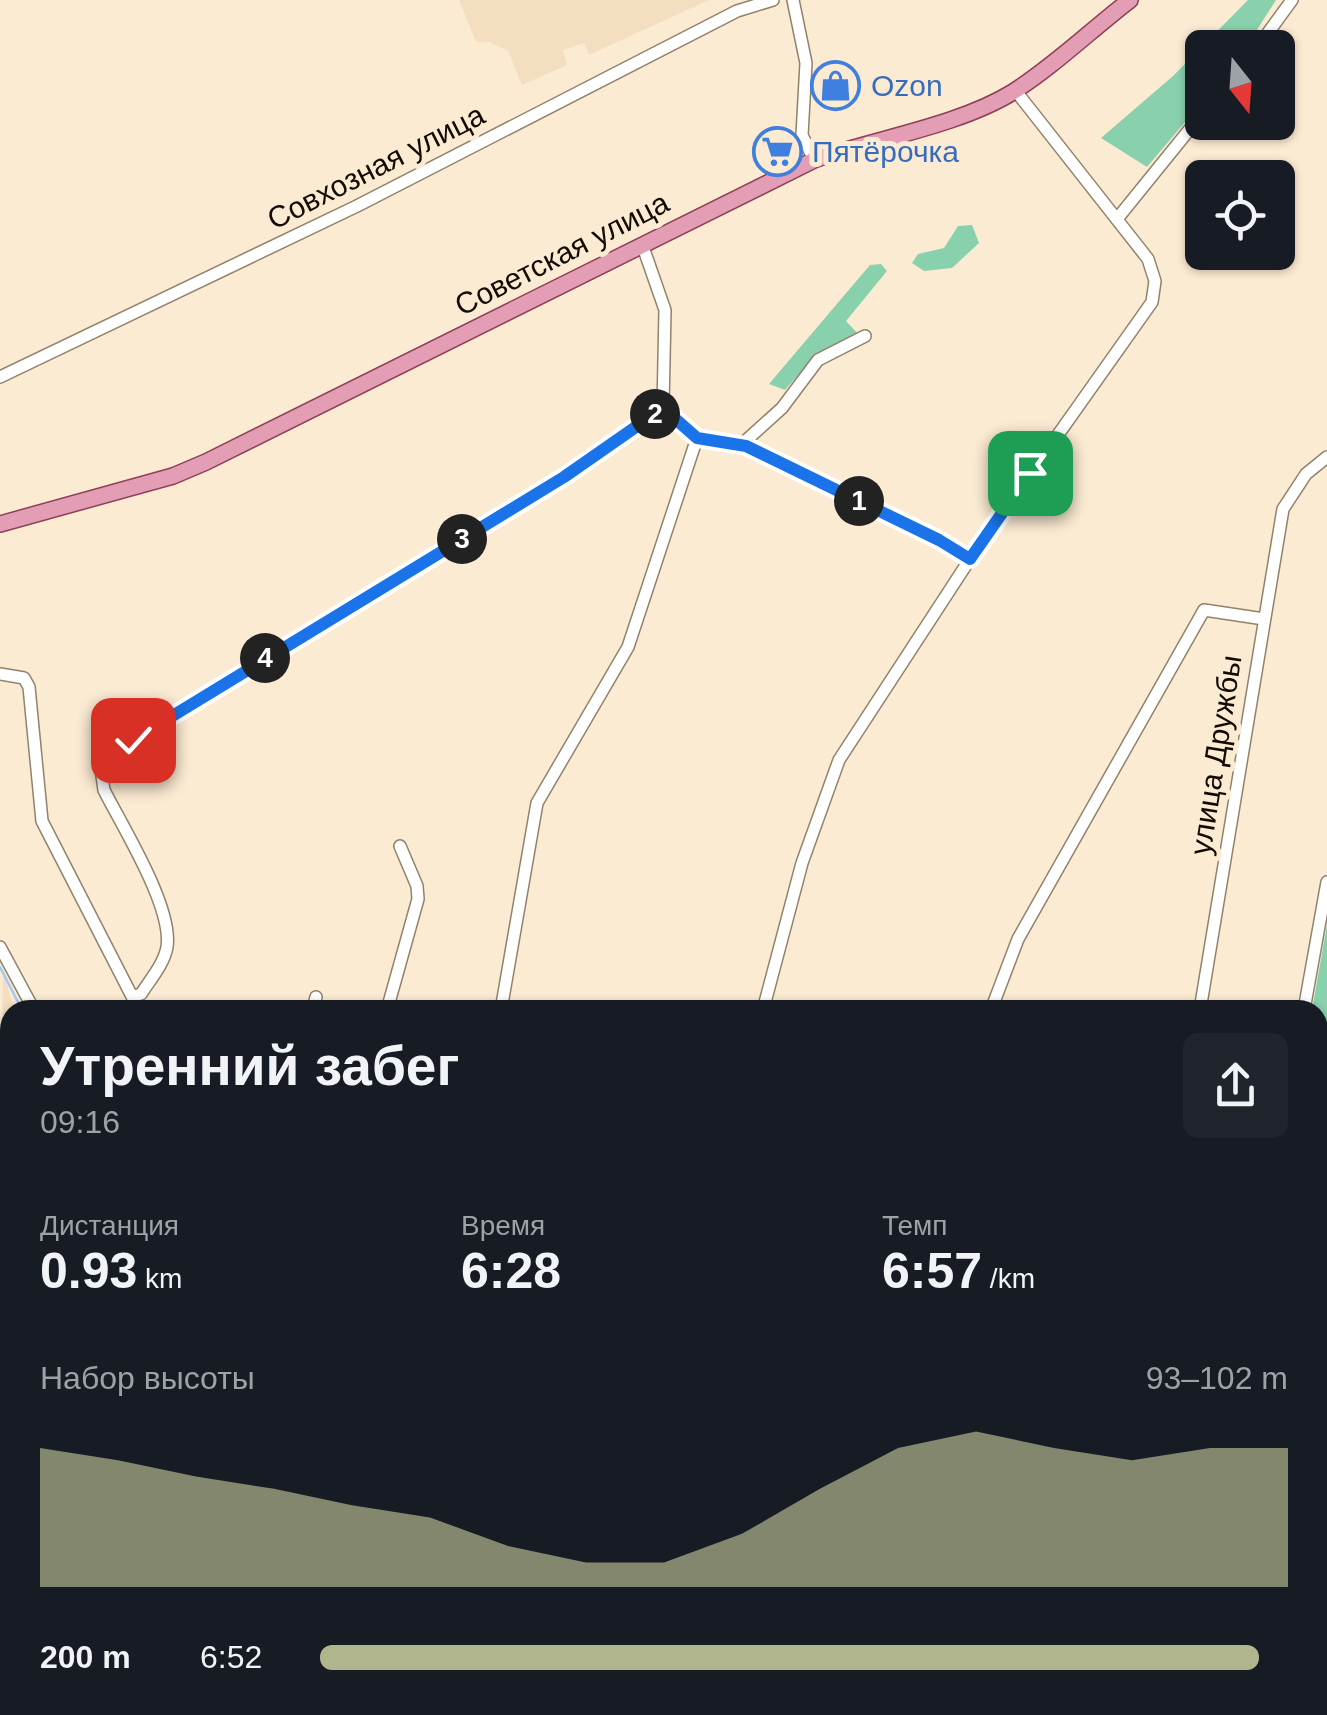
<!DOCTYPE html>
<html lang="ru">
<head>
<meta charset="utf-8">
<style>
  body { margin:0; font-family:Helvetica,sans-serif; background:#20242c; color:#f1f3f6; height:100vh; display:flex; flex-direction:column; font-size:38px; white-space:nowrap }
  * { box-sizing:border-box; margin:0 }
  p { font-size:32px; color:#9ea1a6 }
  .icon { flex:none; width:55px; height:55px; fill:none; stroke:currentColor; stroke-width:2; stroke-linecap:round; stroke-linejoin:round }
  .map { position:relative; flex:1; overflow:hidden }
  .panel { position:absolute; left:0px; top:1000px; width:1328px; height:715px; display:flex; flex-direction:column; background:#171b24; border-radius:30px 30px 0 0; box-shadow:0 2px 8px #0004 }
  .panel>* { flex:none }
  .needle { width:65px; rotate:163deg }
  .controls { position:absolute; left:1185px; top:30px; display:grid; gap:20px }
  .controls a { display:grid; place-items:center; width:110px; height:110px; border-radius:15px; background:#171b24; box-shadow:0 2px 8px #0004; font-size:50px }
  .pin { position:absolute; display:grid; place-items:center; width:85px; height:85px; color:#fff; margin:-42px; border-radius:20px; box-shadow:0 5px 15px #0006 }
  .km { position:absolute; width:50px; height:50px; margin:-25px; border-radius:50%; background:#222; color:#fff; font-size:28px; line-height:50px; text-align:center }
  .round { display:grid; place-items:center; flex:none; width:105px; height:105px; border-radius:15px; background:#20242c }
  .overview { display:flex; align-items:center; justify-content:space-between; height:170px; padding:0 40px }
  h1 { font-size:55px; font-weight:700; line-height:75px }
  .stats { display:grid; grid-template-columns:repeat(3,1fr); gap:15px; height:170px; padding:10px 40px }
  .stats div { display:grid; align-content:center }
  .stats b { font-size:50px; font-weight:700 }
  .stats small { font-size:28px; font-weight:400 }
  .stats p { font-size:28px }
  .chart { height:280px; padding:20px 40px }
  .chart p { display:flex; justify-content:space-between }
  .chart svg { width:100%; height:180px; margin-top:10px; fill:#b0b58e; opacity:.7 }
  ul { padding:0 40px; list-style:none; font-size:32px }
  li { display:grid; grid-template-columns:160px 120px 1fr; align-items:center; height:75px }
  li i { height:25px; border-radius:12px; background:#b0b58e }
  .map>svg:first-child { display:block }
  .built { fill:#f4dec0 }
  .green { fill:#89d1ac }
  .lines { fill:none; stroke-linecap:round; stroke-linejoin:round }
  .stream { stroke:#a3c9f7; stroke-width:2.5 }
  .minor-casing { stroke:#91826c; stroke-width:14 }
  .major-casing { stroke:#8e4056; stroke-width:18 }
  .minor { stroke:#fff; stroke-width:11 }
  .major { stroke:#e39db4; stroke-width:15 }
  .route-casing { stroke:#fff; stroke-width:20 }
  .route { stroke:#1a73e8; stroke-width:12 }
  .labels { text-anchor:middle; stroke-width:10; stroke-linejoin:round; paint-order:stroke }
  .shop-label { font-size:30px; fill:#366cbe; stroke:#fcebd3; text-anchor:start }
  .street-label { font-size:30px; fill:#120c05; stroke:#fcebd3 }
</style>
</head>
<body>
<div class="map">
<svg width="1327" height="1715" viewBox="0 0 1327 1715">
  <rect width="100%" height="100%" fill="#fcebd3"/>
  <g class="built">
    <path d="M459 0H709L589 55 584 43 563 50 567 65 522 85 508 51 490 42H476Z"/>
    <path d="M3 970 14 1010H10V1127L0 1129Z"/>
    <path d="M10 1156V1459L0 1428V1157Z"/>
    <path d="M10 1674V1705H149L148 1715H2Z"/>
  </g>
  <g class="green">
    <path d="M1248 0H1276L1246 47 1202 48V102L1147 167 1101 138 1173 76Z"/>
    <path d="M972 225 979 243 952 268 924 271 912 263 918 254 944 248 958 226Z"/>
    <path d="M881 264 887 271 846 321 858 334 813 358 785 390 769 384 870 265Z"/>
    <path d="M1327 925V1077L1318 1072V1010H1312Z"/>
  </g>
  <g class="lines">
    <g class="stream">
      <path d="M0 967 22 1010"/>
      <path d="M151 1715 153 1705"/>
    </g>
    <defs>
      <g id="minor">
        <path d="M793 0 806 63 802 135 814 160"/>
        <path d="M1257 48 1292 0"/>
        <path d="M1117 219 1202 114"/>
        <path d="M0 377 357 206 737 11 773 0"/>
        <path d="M697 438 746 446 939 539 970 559"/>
        <path d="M741 445 782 408 818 360 865 336"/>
        <path d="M0 674 24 678 29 687 42 821 139 1010"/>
        <path d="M0 947 34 1010"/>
        <path d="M134 996 141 994C150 980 164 964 167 947 173 907 123 828 104 790L101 769 112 756 564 477 663 408"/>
        <path d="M313 1010 316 997"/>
        <path d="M387 1010 418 899 417 886 400 846"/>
        <path d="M501 1010 537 803 628 647 697 438 663 408 665 310 642 244"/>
        <path d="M763 1010 802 863 839 760 970 559 1152 302 1155 281 1148 259 1015 90"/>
        <path d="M991 1010 1018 939 1204 610 1264 619"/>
        <path d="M1200 1010 1283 509 1306 474 1327 457"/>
        <path d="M1304 1010 1327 882"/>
        <path d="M0 1152 10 1151"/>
        <path d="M0 1442 10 1497"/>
        <path d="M0 1694 10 1644"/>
        <path d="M370 1705 407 1715"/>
        <path d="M634 1715 636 1705"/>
        <path d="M769 1715 772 1705"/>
      </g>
      <path id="major" d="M0 524 173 476 206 462 814 160C875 139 960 125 1013 92 1054 66 1091 30 1130 0"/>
    </defs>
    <use href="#minor" class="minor-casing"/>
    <use href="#major" class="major-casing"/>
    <use href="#minor" class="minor"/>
    <use href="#major" class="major"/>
  </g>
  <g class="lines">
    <defs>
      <path id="route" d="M133 740 564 477 663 408 697 438 746 446 939 540 970 559 1030 473"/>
    </defs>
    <use href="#route" class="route-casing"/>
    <use href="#route" class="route"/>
  </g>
  <defs>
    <symbol id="shop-ring" viewBox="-11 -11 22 22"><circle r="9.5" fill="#fcebd3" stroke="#3f7fe0" stroke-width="1.5"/><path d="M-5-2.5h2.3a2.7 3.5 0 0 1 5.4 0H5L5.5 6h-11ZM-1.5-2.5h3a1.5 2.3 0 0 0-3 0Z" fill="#3f7fe0"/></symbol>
    <symbol id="supermarket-ring" viewBox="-11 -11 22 22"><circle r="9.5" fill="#fcebd3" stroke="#3f7fe0" stroke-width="1.5"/><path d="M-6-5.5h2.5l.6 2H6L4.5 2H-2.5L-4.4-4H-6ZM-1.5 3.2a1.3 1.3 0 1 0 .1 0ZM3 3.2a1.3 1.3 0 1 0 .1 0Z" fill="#3f7fe0"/></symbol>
  </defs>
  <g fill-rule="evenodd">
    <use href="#shop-ring" x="808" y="58" width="55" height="55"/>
    <use href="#supermarket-ring" x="750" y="124" width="55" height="55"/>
  </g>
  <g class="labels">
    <g class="shop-label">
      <text x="871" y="96">Ozon</text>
      <text x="812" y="162">Пятёрочка</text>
    </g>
    <g class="street-label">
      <text transform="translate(376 167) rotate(-27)" y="10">Совхозная улица</text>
      <text transform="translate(562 254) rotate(-27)" y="10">Советская улица</text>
      <text transform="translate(1216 755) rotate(-81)" y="10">улица Дружбы</text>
    </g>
  </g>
</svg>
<div class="controls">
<a><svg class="needle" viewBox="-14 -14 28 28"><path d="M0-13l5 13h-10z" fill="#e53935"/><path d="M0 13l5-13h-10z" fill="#9ea1a6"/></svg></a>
<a><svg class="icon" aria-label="locate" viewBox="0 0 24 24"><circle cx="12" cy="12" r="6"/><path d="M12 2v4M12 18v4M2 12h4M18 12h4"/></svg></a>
</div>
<div class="pin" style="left:1030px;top:473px;background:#1e9e55"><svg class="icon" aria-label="arrive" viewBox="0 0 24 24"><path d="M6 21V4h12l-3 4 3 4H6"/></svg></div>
<div class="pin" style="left:133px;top:740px;background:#d93025"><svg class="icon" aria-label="check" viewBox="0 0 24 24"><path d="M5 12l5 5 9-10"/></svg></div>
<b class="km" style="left:859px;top:501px">1</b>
<b class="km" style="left:655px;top:414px">2</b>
<b class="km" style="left:462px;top:539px">3</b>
<b class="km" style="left:265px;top:658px">4</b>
<section class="panel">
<div class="overview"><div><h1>Утренний забег</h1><p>09:16</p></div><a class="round"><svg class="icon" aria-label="share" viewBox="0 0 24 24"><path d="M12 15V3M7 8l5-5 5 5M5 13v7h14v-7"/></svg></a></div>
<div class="stats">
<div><p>Дистанция</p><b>0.93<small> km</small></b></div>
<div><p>Время</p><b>6:28</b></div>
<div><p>Темп</p><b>6:57<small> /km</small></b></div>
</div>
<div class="chart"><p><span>Набор высоты</span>93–102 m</p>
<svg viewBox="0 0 160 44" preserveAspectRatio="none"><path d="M0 44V10L10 13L20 17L30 20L40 24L50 27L60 34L70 38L80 38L90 31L100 20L110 10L120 6L130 10L140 13L150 10L160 10V44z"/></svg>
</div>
<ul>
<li><b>200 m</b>6:52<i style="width:97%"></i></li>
</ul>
</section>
</div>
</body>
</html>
